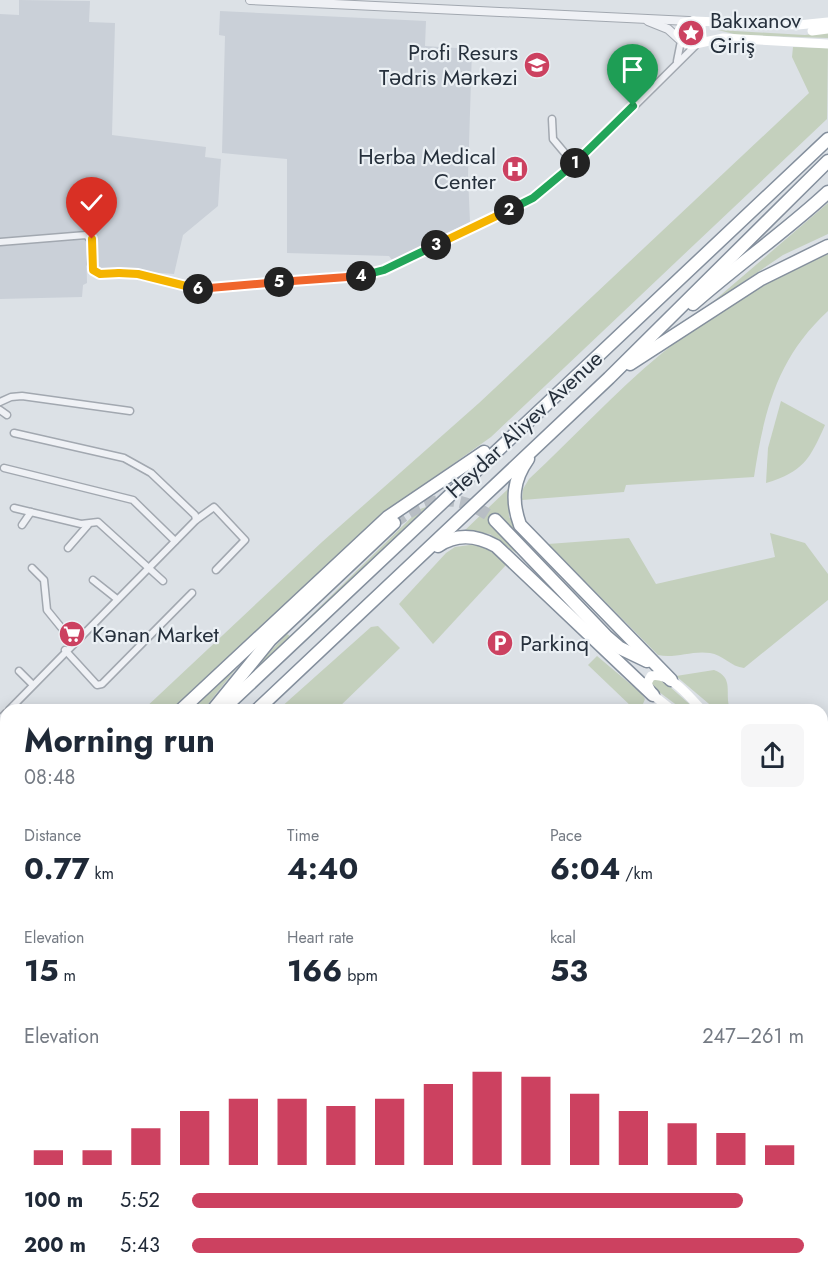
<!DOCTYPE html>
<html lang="en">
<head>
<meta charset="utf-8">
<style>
  body { margin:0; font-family:Jost,sans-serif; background:#f6f6f7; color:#1f2937; height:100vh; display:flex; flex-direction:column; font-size:22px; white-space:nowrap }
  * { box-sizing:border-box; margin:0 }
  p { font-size:20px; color:#747a83 }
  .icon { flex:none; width:33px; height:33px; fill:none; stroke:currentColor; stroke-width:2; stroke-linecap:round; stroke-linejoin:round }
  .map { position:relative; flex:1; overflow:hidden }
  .panel { position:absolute; left:0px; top:704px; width:828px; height:578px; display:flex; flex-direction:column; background:#fff; border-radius:18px 18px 0 0; box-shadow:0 3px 15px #0003 }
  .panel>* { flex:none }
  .pin { position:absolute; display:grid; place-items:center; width:51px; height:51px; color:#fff; margin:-62px -26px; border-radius:50% 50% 50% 0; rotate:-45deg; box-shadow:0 0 6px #0007 }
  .pin .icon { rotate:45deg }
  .km { position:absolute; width:30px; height:30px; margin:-15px; border-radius:50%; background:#222; color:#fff; font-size:16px; line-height:30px; text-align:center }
  .round { display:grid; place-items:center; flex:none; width:63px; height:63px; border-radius:9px; background:#f6f6f7 }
  .head { display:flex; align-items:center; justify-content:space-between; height:102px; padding:0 24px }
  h1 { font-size:33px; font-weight:700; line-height:45px }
  .stats { display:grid; grid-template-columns:repeat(3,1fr); gap:9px; height:102px; padding:6px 24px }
  .stats div { display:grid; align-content:center }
  .stats b { font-size:30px; font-weight:700 }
  .stats small { font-size:16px; font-weight:400 }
  .stats p { font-size:16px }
  .chart { height:168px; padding:12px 24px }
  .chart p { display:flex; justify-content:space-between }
  .chart svg { width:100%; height:108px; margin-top:6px; stroke:#cc4160; stroke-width:6 }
  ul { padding:0 24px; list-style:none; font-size:20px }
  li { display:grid; grid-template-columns:96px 72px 1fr; align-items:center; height:45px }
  li i { height:15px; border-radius:8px; background:#cc4160 }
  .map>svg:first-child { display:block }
  .built { fill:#cad0d8 }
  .green { fill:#c4d0bd }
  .water { fill:#97b2c7 }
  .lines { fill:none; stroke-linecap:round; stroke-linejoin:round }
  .motorway-tunnel { stroke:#b8bec4; stroke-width:12; stroke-dasharray:12 6; stroke-linecap:butt }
  .minor-casing { stroke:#a2a8b0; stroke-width:9 }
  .tertiary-casing { stroke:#a2a8b0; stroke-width:10 }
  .motorway-casing { stroke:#848f9d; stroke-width:15 }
  .minor { stroke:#eff1f5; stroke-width:6 }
  .tertiary { stroke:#eff1f5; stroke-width:8 }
  .secondary { stroke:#fff; stroke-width:9 }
  .motorway { stroke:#fff; stroke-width:12 }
  .split-1-casing { stroke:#fff; stroke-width:12 }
  .split-2-casing { stroke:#fff; stroke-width:12 }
  .split-3-casing { stroke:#fff; stroke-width:12 }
  .split-4-casing { stroke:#fff; stroke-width:12 }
  .split-5-casing { stroke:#fff; stroke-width:12 }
  .split-6-casing { stroke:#fff; stroke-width:12 }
  .split-7-casing { stroke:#fff; stroke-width:12 }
  .split-8-casing { stroke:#fff; stroke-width:12 }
  .split-1 { stroke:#22a559; stroke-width:8 }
  .split-2 { stroke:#22a559; stroke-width:8 }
  .split-3 { stroke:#f5b400; stroke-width:8 }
  .split-4 { stroke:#22a559; stroke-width:8 }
  .split-5 { stroke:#f0652b; stroke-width:8 }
  .split-6 { stroke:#f0652b; stroke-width:8 }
  .split-7 { stroke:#f5b400; stroke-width:8 }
  .split-8 { stroke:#f5b400; stroke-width:8 }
  .labels { text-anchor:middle; stroke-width:4.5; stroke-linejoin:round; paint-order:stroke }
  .poi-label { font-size:22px; fill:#26303c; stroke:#ebf0f4; text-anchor:start }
  .street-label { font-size:22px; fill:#26303c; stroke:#ebf0f4 }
</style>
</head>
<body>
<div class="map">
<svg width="828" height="1280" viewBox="0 0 828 1280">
  <rect width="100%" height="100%" fill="#dce1e6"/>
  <g class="built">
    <path d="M19 0 90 1 89 22 115 23 112 135 206 147 205 157 221 159 218 206 183 235 174 274 94 268 96 230 0 239V14L19 15Z"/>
    <path d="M220 11 426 21 425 46 472 49 468 176 470 222 392 260 389 256 287 253V159L222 153 225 36 219 35Z"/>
    <path d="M86 238 87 283 83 285 82 297 0 299V246Z"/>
    <path d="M822 834 828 839V1273L822 1270Z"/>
  </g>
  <g class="green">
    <path d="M718 30 805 35 828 32V38L738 35Z"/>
    <path d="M793 47 828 48 827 119 491 437 384 513 172 709 143 710 322 542 479 403 809 93 792 57Z"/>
    <path d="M828 203V234L783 255 708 306Z"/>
    <path d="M828 252V311C777 358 764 411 754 477L626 485 624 492 522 500 523 489 529 479C573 438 615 392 661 354 712 312 770 281 828 252Z"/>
    <path d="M781 401 825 425C810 459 803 472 766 483L768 448Z"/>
    <path d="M508 489 509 517 528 542 525 544 494 514 520 550 516 553 490 534 463 532Z"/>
    <path d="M432 505 238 692 258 664 287 634 290 636 420 509Z"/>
    <path d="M770 533 805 543 828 574V600L744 668C731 667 722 654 710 653 692 650 675 659 658 655L548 544 629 538 656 584 775 557Z"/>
    <path d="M477 544 490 550 506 565 433 644 399 604 446 553 455 547Z"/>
    <path d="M378 626 400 648 337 709H279L371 627Z"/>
    <path d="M597 656 641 693 645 699 641 709H634L588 665Z"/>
    <path d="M243 660 204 709 189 710Z"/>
    <path d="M714 670C735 678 724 693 730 709H715L676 676Z"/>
    <path d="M660 678 695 709H682L651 686V680Z"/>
    <path d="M0 838 6 839V899L0 904Z"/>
    <path d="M367 1275H767L775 1280H373Z"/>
  </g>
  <path class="water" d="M824 870 828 873V909L822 917Z"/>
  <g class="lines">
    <path class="motorway-tunnel" d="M394 523C428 496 459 491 495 520"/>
    <defs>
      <g id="minor">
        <path d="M677 61 681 41"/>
        <path d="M552 119 553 139 574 164"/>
        <path d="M0 242 86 235 92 241 91 264 95 272 138 275 198 289 377 273 533 198 589 151 695 46"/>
        <path d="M0 402 11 397 22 396 130 411"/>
        <path d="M0 410 7 415"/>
        <path d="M14 433 124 458 151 473 195 515 196 520"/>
        <path d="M4 468 133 500 175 541"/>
        <path d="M14 508 81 524 98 522 163 581"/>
        <path d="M22 525 31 512"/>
        <path d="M68 548 88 525"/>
        <path d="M32 568 44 580 47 610 73 642"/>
        <path d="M93 580 117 599"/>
        <path d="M65 650 97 685 102 684 192 593"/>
        <path d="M19 671 32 684"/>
        <path d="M9 710 196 520 214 507 245 540 216 570"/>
        <path d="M0 719 6 713"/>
        <path d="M0 780 6 775"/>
        <path d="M0 1041H6"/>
        <path d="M4 1073 6 1069"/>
        <path d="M0 1267 6 1270"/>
        <path d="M13 1275 21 1280"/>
        <path d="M86 1275V1280"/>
        <path d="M358 1275 359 1280"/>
        <path d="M222 1280 224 1275"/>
        <path d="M243 1280V1275"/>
        <path d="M252 1280 253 1275"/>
        <path d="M322 1280 324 1275"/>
      </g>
      <g id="tertiary">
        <path d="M250 0 689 21"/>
        <path d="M648 21 668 29 679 39"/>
        <path d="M0 1151 6 1154"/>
        <path d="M167 1280 170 1275"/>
      </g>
      <g id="motorway">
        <path d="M693 304C737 265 785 232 828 192"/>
        <path d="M630 364 761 279 828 246"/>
        <path d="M528 459C513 480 511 500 520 525L671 680"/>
        <path d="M495 520 606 636 620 648 647 661"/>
        <path d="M438 546C457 533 476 535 496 546L653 695"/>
        <path d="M181 710 388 517 484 452"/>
        <path d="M213 710 270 640 394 523"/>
        <path d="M222 710 828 139"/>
        <path d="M257 710 609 378 828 161"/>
        <path d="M0 813 6 817"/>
        <path d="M0 831 6 832"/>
        <path d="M0 916 6 911"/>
        <path d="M0 938 6 934"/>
      </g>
    </defs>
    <use href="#minor" class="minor-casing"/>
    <use href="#tertiary" class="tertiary-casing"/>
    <use href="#motorway" class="motorway-casing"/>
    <use href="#minor" class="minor"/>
    <use href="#tertiary" class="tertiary"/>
    <g class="secondary">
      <path d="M693 21 798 25 828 22"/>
      <path d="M812 31 828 29"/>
      <path d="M698 43 702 37 701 26 694 21 683 23 678 33 684 43 691 45 723 38 828 44"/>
      <path d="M672 710 653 695 647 683 651 676C671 672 689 697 702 710"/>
      <path d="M822 806 828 811"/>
      <path d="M822 823 828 827"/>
    </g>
    <use href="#motorway" class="motorway"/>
  </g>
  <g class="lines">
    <defs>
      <path id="split-1" d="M575 163 633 106"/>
      <path id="split-2" d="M509 210 533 198 575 163"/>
      <path id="split-3" d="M436 245 509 210"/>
      <path id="split-4" d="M361 276 384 270 436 245"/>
      <path id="split-5" d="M279 282 361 276"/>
      <path id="split-6" d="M198 289 279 282"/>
      <path id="split-7" d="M119 273 138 274 198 289"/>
      <path id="split-8" d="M92 239 93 270 100 274 119 273"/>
    </defs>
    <use href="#split-1" class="split-1-casing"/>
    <use href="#split-2" class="split-2-casing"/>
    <use href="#split-3" class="split-3-casing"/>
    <use href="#split-4" class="split-4-casing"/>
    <use href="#split-5" class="split-5-casing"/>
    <use href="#split-6" class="split-6-casing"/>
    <use href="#split-7" class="split-7-casing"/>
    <use href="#split-8" class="split-8-casing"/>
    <use href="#split-1" class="split-1"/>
    <use href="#split-2" class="split-2"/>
    <use href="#split-3" class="split-3"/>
    <use href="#split-4" class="split-4"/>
    <use href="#split-5" class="split-5"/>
    <use href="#split-6" class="split-6"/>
    <use href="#split-7" class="split-7"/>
    <use href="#split-8" class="split-8"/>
  </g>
  <defs>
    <symbol id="sight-disc" viewBox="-11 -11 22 22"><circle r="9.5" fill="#cc4160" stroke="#ebf0f4"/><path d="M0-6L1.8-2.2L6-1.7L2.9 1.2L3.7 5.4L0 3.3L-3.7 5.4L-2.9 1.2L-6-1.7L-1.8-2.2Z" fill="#fff"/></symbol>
    <symbol id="university-disc" viewBox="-11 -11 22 22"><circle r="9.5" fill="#cc4160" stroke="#ebf0f4"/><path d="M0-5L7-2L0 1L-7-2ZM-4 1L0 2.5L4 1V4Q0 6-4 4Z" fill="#fff"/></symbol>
    <symbol id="hospital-disc" viewBox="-11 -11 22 22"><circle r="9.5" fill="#cc4160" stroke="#ebf0f4"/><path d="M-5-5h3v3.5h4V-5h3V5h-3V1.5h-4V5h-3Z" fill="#fff"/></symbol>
    <symbol id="supermarket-disc" viewBox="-11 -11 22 22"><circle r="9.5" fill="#cc4160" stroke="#ebf0f4"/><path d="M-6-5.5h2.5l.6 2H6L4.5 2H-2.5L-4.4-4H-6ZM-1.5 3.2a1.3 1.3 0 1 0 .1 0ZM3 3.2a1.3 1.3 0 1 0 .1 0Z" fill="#fff"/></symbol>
    <symbol id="parking-disc" viewBox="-11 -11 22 22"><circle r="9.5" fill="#cc4160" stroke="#ebf0f4"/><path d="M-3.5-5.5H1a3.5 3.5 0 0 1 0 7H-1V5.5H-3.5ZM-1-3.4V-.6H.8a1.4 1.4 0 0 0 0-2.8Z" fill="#fff"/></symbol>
  </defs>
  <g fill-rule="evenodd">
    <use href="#sight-disc" x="676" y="18" width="30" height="30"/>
    <use href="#university-disc" x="522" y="50" width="30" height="30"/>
    <use href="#hospital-disc" x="500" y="154" width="30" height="30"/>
    <use href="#supermarket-disc" x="57" y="619" width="30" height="30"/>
    <use href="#parking-disc" x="485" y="628" width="30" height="30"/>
  </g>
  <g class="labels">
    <g class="poi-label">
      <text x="710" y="28">Bakıxanov<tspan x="710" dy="25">Giriş</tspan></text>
      <text x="518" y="60" text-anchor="end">Profi Resurs<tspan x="518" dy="25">Tədris Mərkəzi</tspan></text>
      <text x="496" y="164" text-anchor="end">Herba Medical<tspan x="496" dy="25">Center</tspan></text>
      <text x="92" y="642">Kənan Market</text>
      <text x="520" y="651">Parkinq</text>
    </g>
    <g class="street-label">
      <text transform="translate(524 424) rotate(-43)" y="8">Heydar Aliyev Avenue</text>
    </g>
  </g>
</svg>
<div class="pin" style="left:633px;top:106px;background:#1e9e55"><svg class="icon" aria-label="arrive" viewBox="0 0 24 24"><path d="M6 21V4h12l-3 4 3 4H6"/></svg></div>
<div class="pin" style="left:92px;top:239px;background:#d93025"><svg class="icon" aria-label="check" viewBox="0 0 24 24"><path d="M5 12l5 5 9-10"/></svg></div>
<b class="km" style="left:575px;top:163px">1</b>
<b class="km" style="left:509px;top:210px">2</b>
<b class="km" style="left:436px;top:245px">3</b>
<b class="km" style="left:361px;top:276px">4</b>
<b class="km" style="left:279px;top:282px">5</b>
<b class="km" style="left:198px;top:289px">6</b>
<section class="panel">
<div class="head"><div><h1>Morning run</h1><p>08:48</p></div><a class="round"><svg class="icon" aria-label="share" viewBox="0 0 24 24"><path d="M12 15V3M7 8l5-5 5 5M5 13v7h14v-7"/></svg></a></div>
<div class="stats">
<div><p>Distance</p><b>0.77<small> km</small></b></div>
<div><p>Time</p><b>4:40</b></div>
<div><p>Pace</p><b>6:04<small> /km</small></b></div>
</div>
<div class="stats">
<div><p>Elevation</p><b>15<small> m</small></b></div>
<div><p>Heart rate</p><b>166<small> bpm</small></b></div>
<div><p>kcal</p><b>53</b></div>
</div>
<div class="chart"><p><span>Elevation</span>247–261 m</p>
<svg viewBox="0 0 160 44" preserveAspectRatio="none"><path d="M5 44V38M15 44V38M25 44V29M35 44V22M45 44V17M55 44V17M65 44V20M75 44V17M85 44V11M95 44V6M105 44V8M115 44V15M125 44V22M135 44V27M145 44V31M155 44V36"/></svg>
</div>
<ul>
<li><b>100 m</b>5:52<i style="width:90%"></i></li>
<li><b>200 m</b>5:43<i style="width:100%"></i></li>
</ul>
</section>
</div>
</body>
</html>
